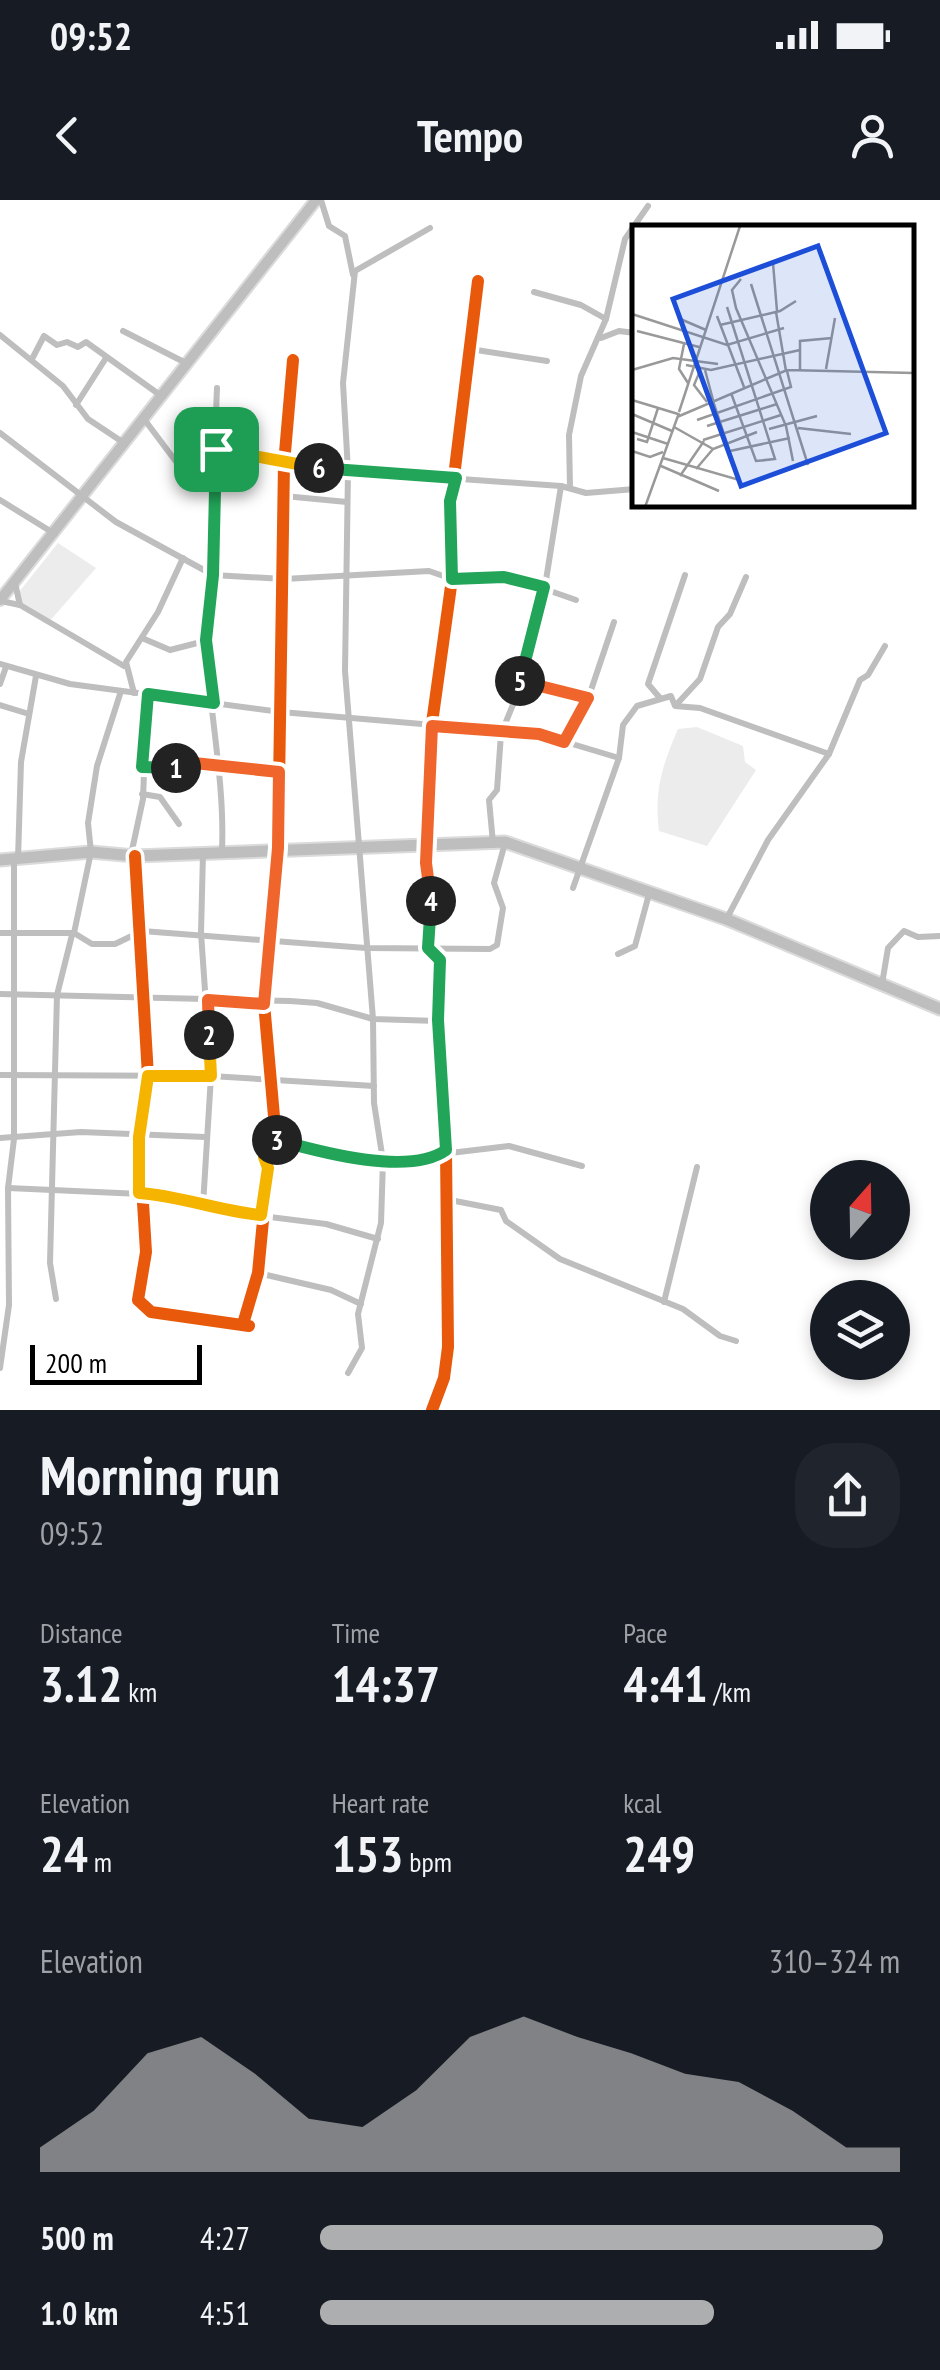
<!DOCTYPE html>
<html lang="en">
<head>
<meta charset="utf-8">
<style>
  body { margin:0; font-family:"PT Sans Narrow",sans-serif; background:#20242c; color:#f1f3f6; height:100vh; display:flex; flex-direction:column; font-size:38px; white-space:nowrap }
  * { box-sizing:border-box; margin:0 }
  p { font-size:32px; color:#9ea1a6 }
  .icon { flex:none; width:55px; height:55px; fill:none; stroke:currentColor; stroke-width:2; stroke-linecap:round; stroke-linejoin:round }
  .map { position:relative; height:1210px; overflow:hidden }
  .drawer { display:flex; flex-direction:column; background:#171b24; flex:1 }
  .drawer>* { flex:none }
  .needle { width:65px; rotate:20deg }
  .fabs { position:absolute; left:810px; top:960px; display:grid; gap:20px }
  .fabs a { display:grid; place-items:center; width:100px; height:100px; border-radius:50%; background:#171b24; box-shadow:0 5px 15px #0003; font-size:50px }
  .scale { position:absolute; left:30px; bottom:25px; width:172px; box-sizing:border-box; padding-left:10px; border:5px solid #000; border-top:0; font-size:28px; line-height:35px; white-space:nowrap; color:#000; -webkit-text-stroke:8px #fff; paint-order:stroke }
  .pin { position:absolute; display:grid; place-items:center; width:85px; height:85px; color:#fff; margin:-42px; border-radius:20px; box-shadow:0 5px 15px #0006 }
  .km { position:absolute; width:50px; height:50px; margin:-25px; border-radius:50%; background:#222; color:#fff; font-size:28px; line-height:50px; text-align:center }
  .round { display:grid; place-items:center; flex:none; width:105px; height:105px; border-radius:40px; background:#20242c }
  .overview { display:flex; align-items:center; justify-content:space-between; height:170px; padding:0 40px }
  h1 { font-size:55px; font-weight:700; line-height:75px }
  .stats { display:grid; grid-template-columns:repeat(3,1fr); gap:15px; height:170px; padding:10px 40px }
  .stats div { display:grid; align-content:center }
  .stats b { font-size:50px; font-weight:700 }
  .stats small { font-size:28px; font-weight:400 }
  .stats p { font-size:28px }
  .chart { height:280px; padding:20px 40px }
  .chart p { display:flex; justify-content:space-between }
  .chart svg { width:100%; height:180px; margin-top:10px; fill:#adaeaf; opacity:.7 }
  ul { padding:0 40px; list-style:none; font-size:32px }
  li { display:grid; grid-template-columns:160px 120px 1fr; align-items:center; height:75px }
  li i { height:25px; border-radius:12px; background:#adaeaf }
  .status { display:flex; justify-content:space-between; align-items:center; height:70px; padding:0 50px; background:#171b24; direction:ltr }
  .status svg { height:28px; fill:currentColor }
  header { display:flex; justify-content:space-between; align-items:center; height:130px; padding:0 40px; background:#171b24; font-size:45px; font-weight:700 }
  .map>svg:first-child { display:block }
  .green { fill:#ececec }
  .lines { fill:none; stroke-linecap:round; stroke-linejoin:round }
  .primary-casing { stroke:#dbdbdb; stroke-width:14 }
  .highway-casing { stroke:#dbdbdb; stroke-width:15 }
  .street { stroke:#bebebe; stroke-width:6 }
  .primary { stroke:#bebebe; stroke-width:10 }
  .highway { stroke:#bebebe; stroke-width:11 }
  .cycleway-casing { stroke:#fff; stroke-width:19 }
  .cycleway { stroke:#e8590c; stroke-width:12 }
  .split-1-casing { stroke:#fff; stroke-width:20 }
  .split-2-casing { stroke:#fff; stroke-width:20 }
  .split-3-casing { stroke:#fff; stroke-width:20 }
  .split-4-casing { stroke:#fff; stroke-width:20 }
  .split-5-casing { stroke:#fff; stroke-width:20 }
  .split-6-casing { stroke:#fff; stroke-width:20 }
  .split-7-casing { stroke:#fff; stroke-width:20 }
  .split-1 { stroke:#22a559; stroke-width:12 }
  .split-2 { stroke:#f0652b; stroke-width:12 }
  .split-3 { stroke:#f5b400; stroke-width:12 }
  .split-4 { stroke:#22a559; stroke-width:12 }
  .split-5 { stroke:#f0652b; stroke-width:12 }
  .split-6 { stroke:#22a559; stroke-width:12 }
  .split-7 { stroke:#f5b400; stroke-width:12 }
  .inset-road { fill:none; stroke:#999; stroke-width:2.5 }
  .view { fill:#1d4ed8; fill-opacity:0.15; stroke:#1d4ed8; stroke-width:5 }
  .inset-edge { fill:none; stroke:#000; stroke-width:5 }
</style>
</head>
<body>
<div class="status"><b>09:52</b><svg viewBox="0 0 49 12"><path d="M0 12V9h3v3zM5 12V6h3v6zM10 12V3h3v9zM15 12V0h3v12zM26 1h20v11H26zM47 4h2v5h-2z"/></svg></div>
<header><svg class="icon" aria-label="back" viewBox="0 0 24 24"><path d="M15 5l-7 7 7 7"/></svg>Tempo<svg class="icon" aria-label="person" viewBox="0 0 24 24"><circle cx="12" cy="8" r="4"/><path d="M4 21q1-7 8-7t8 7"/></svg></header>
<div class="map">
<svg width="940" height="1210" viewBox="0 0 940 1210">
  <rect width="100%" height="100%" fill="#fff"/>
  <g class="green">
    <path d="M58 343 96 368 48 423 21 404 19 392Z"/>
    <path d="M697 527 743 546 745 562 756 570 707 646 659 631C654 591 662 566 678 529Z"/>
  </g>
  <g class="lines">
    <defs>
      <path id="primary" d="M0 400 316 0"/>
      <path id="highway" d="M0 660 91 652 135 656 505 642 726 719 940 809"/>
    </defs>
    <use href="#primary" class="primary-casing"/>
    <use href="#highway" class="highway-casing"/>
    <g class="street">
      <path d="M321 0 329 26 345 36 353 75"/>
      <path d="M534 92 581 105 606 119"/>
      <path d="M123 131 186 163"/>
      <path d="M0 135 63 186 88 219 124 243"/>
      <path d="M601 138 619 131 635 133"/>
      <path d="M470 149 547 161"/>
      <path d="M32 159 44 136 57 145 67 142 78 147 86 142 160 195"/>
      <path d="M217 188C214 250 217 312 213 373 211 396 205 420 206 443 209 509 225 583 222 650"/>
      <path d="M76 205 106 158"/>
      <path d="M144 219 180 267 216 282"/>
      <path d="M0 233 116 322 213 375 284 379 429 371 452 379H516L576 400"/>
      <path d="M216 249 348 271 561 286 586 293 635 289"/>
      <path d="M570 288 569 235 581 176 606 119 625 39 648 6"/>
      <path d="M284 296 347 302"/>
      <path d="M0 300 55 334"/>
      <path d="M15 383 20 405"/>
      <path d="M0 401 20 405 124 466"/>
      <path d="M142 438 170 450 205 441"/>
      <path d="M0 464 70 484 281 512 539 534 619 558"/>
      <path d="M519 480 588 499"/>
      <path d="M0 484 6 467"/>
      <path d="M134 493 126 462 158 412 183 358"/>
      <path d="M660 498 648 484 685 375"/>
      <path d="M0 505 29 514"/>
      <path d="M676 505 700 479 718 427 730 414 746 377"/>
      <path d="M564 542 588 499 614 422"/>
      <path d="M142 567 174 568 194 563 279 572"/>
      <path d="M142 594 160 597 179 624"/>
      <path d="M493 643 489 600 497 590 501 534 514 502 546 380 561 286"/>
      <path d="M203 653 201 733 211 876 203 1005"/>
      <path d="M131 655 143 599 147 494"/>
      <path d="M135 656 148 876 139 937 146 1052 138 1100 151 1112 249 1126 243 1124 258 1073 268 968 264 957 276 939 264 803 278 648 284 264 293 160"/>
      <path d="M18 659 21 562 36 476"/>
      <path d="M573 688 619 558 623 525 637 506 671 496 675 506 700 508 829 554"/>
      <path d="M727 718 768 640 829 554 860 480 868 475 885 446"/>
      <path d="M0 733H74L92 744H115L142 731 366 748 490 749 497 745 503 708 494 683 505 643"/>
      <path d="M74 733 91 652 88 623 97 566 121 491"/>
      <path d="M618 754 635 746 649 694"/>
      <path d="M882 784 888 748 904 731 918 737 940 736"/>
      <path d="M0 794 290 801 317 803 373 819 438 821"/>
      <path d="M0 875 211 876 374 886"/>
      <path d="M0 938 81 932 205 937"/>
      <path d="M276 939 326 953 383 961 509 946 582 966"/>
      <path d="M8 988 185 996 222 1011 326 1024 378 1039"/>
      <path d="M445 999 501 1010 506 1021 560 1059 683 1109 720 1136 736 1141"/>
      <path d="M258 1073 331 1090 361 1104"/>
      <path d="M56 1099 50 1063 57 795 72 735"/>
      <path d="M664 1102 697 967"/>
      <path d="M0 1168 9 1105 8 988 14 939V660"/>
      <path d="M348 1173 362 1148 358 1114 381 1023 383 961 374 903 373 819 345 471 348 271 343 183 355 71 430 28"/>
      <path d="M432 1210 444 1178 448 1147 446 950 438 821 440 760 428 748 431 704 426 663 427 559 452 379 451 301 478 81"/>
    </g>
    <use href="#primary" class="primary"/>
    <use href="#highway" class="highway"/>
    <defs>
      <g id="cycleway">
        <path d="M135 656 148 876 139 937 146 1052 138 1100 151 1112 249 1126 243 1124 258 1073 268 968 264 957 276 939 264 803 278 648 284 264 293 160"/>
        <path d="M432 1210 444 1178 448 1147 446 950 438 821 440 760 428 748 431 704 426 663 427 559 452 379 451 301 478 81"/>
      </g>
    </defs>
    <use href="#cycleway" class="cycleway-casing"/>
    <use href="#cycleway" class="cycleway"/>
  </g>
  <g class="lines">
    <defs>
      <path id="split-1" d="M176 568 142 567 148 494 214 503 206 440 213 375 216 249"/>
      <path id="split-2" d="M176 568 194 563 279 572 278 648 264 804 208 800 209 835"/>
      <path id="split-3" d="M209 835 211 876H148L139 937V993C182 996 218 1011 261 1015L268 968 264 957 277 940"/>
      <path id="split-4" d="M277 940C317 951 409 977 446 950L438 820 440 760 428 748 431 701"/>
      <path id="split-5" d="M431 701 426 663 432 526 539 534 564 542 588 498 520 481"/>
      <path id="split-6" d="M319 268 456 278 450 301 452 379 504 377 544 387 520 481"/>
      <path id="split-7" d="M216 249 319 268"/>
    </defs>
    <use href="#split-1" class="split-1-casing"/>
    <use href="#split-2" class="split-2-casing"/>
    <use href="#split-3" class="split-3-casing"/>
    <use href="#split-4" class="split-4-casing"/>
    <use href="#split-5" class="split-5-casing"/>
    <use href="#split-6" class="split-6-casing"/>
    <use href="#split-7" class="split-7-casing"/>
    <use href="#split-1" class="split-1"/>
    <use href="#split-2" class="split-2"/>
    <use href="#split-3" class="split-3"/>
    <use href="#split-4" class="split-4"/>
    <use href="#split-5" class="split-5"/>
    <use href="#split-6" class="split-6"/>
    <use href="#split-7" class="split-7"/>
  </g>
  <g transform="translate(632 25)">
    <rect width="282" height="282" fill="#fff"/>
    <path class="inset-road" d="M141 38 145 86M109 54 100 65 104 83 154 201 161 236M119 59 176 240M95 82 143 234 124 236 99 168M144 87 154 146M0 89 95 120 152 103M85 91 112 162M46 93 74 105M88 100 148 86 164 76M5 106 67 122M52 119 47 144 56 158M54 140 79 145 168 125M194 144 203 93M0 145 41 133 86 139M73 145 81 175M168 145V116L200 113M68 146 62 160 75 177M0 175 46 189M47 187 108 1M0 189 40 206M45 192 155 145 282 148M65 195 159 162 155 146M75 201 145 179M42 202 81 224M166 203 219 209M137 204 185 191M0 207 36 219M5 214 15 217 26 183M71 215 149 190M0 226 18 232 31 227M98 226 158 213M31 233 107 255 81 176M29 241 87 266M64 244 81 224 125 207M48 251 72 216M13 282 47 188"/>
    <path class="view" d="M186 21 254 208 109 261 41 74Z"/>
    <rect width="282" height="282" class="inset-edge"/>
  </g>
</svg>
<div class="fabs">
<a><svg class="needle" viewBox="-14 -14 28 28"><path d="M0-13l5 13h-10z" fill="#e53935"/><path d="M0 13l5-13h-10z" fill="#9ea1a6"/></svg></a>
<a><svg class="icon" aria-label="layers" viewBox="0 0 24 24"><path d="M12 4l9 5-9 5-9-5zM3 14l9 5 9-5"/></svg></a>
</div>
<div class="scale">200 m</div>
<div class="pin" style="left:216px;top:249px;background:#1e9e55"><svg class="icon" aria-label="arrive" viewBox="0 0 24 24"><path d="M6 21V4h12l-3 4 3 4H6"/></svg></div>
<b class="km" style="left:176px;top:568px">1</b>
<b class="km" style="left:209px;top:835px">2</b>
<b class="km" style="left:277px;top:940px">3</b>
<b class="km" style="left:431px;top:701px">4</b>
<b class="km" style="left:520px;top:481px">5</b>
<b class="km" style="left:319px;top:268px">6</b>
</div>
<section class="drawer">
<div class="overview"><div><h1>Morning run</h1><p>09:52</p></div><a class="round"><svg class="icon" aria-label="share" viewBox="0 0 24 24"><path d="M12 15V3M7 8l5-5 5 5M5 13v7h14v-7"/></svg></a></div>
<div class="stats">
<div><p>Distance</p><b>3.12<small> km</small></b></div>
<div><p>Time</p><b>14:37</b></div>
<div><p>Pace</p><b>4:41<small> /km</small></b></div>
</div>
<div class="stats">
<div><p>Elevation</p><b>24<small> m</small></b></div>
<div><p>Heart rate</p><b>153<small> bpm</small></b></div>
<div><p>kcal</p><b>249</b></div>
</div>
<div class="chart"><p><span>Elevation</span>310–324 m</p>
<svg viewBox="0 0 160 44" preserveAspectRatio="none"><path d="M0 44V38L10 29L20 15L30 11L40 20L50 31L60 33L70 24L80 11L90 6L100 11L110 15L120 20L130 22L140 29L150 38L160 38V44z"/></svg>
</div>
<ul>
<li><b>500 m</b>4:27<i style="width:97%"></i></li>
<li><b>1.0 km</b>4:51<i style="width:68%"></i></li>
</ul>
</section>
</body>
</html>
